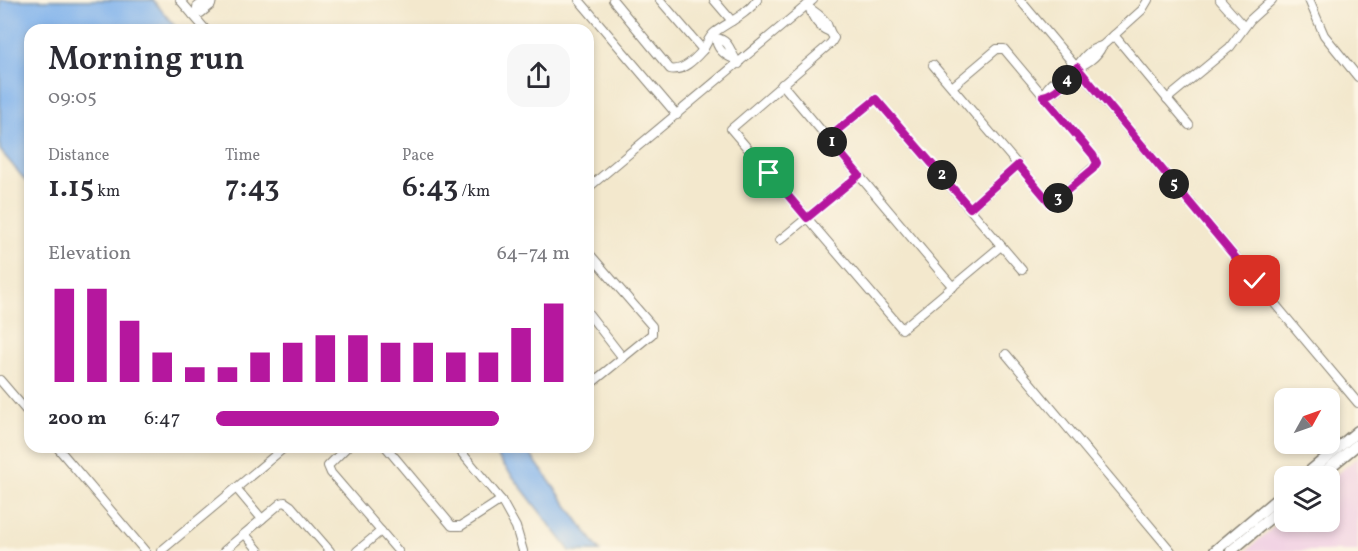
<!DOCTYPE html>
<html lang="en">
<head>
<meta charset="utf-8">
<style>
  body { margin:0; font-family:Vollkorn,serif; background:#f7f7f7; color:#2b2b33; height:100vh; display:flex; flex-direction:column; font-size:22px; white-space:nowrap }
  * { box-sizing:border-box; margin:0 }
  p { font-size:20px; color:#7c7c81 }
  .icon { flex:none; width:33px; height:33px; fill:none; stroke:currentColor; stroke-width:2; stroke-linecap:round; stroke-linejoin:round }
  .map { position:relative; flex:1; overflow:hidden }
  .drawer { position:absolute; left:24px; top:24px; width:570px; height:429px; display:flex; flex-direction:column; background:#fff; border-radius:18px; box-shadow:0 3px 9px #0003 }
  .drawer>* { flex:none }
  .needle { width:39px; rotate:50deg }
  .fabs { position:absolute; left:1274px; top:388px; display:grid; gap:12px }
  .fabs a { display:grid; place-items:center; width:66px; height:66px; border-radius:12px; background:#fff; box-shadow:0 3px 9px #0003; font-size:30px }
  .pin { position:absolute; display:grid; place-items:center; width:51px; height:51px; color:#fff; margin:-26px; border-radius:12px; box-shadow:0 3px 9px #0006 }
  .km { position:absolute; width:30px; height:30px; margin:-15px; border-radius:50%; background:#222; color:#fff; font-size:16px; line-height:30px; text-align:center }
  .round { display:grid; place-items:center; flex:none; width:63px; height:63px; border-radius:18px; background:#f7f7f7 }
  .overview { display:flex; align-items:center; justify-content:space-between; height:102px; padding:0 24px }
  h1 { font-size:33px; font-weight:600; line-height:45px }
  .metrics { display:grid; grid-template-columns:repeat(3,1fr); gap:9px; height:102px; padding:6px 24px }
  .metrics div { display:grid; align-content:center }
  .metrics b { font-size:30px; font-weight:600 }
  .metrics small { font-size:16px; font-weight:400 }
  .metrics p { font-size:16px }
  .chart { height:168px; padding:12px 24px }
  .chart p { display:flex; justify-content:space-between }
  .chart svg { width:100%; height:108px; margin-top:6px; stroke:#b5179e; stroke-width:6 }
  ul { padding:0 24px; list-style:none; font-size:20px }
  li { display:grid; grid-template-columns:96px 72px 1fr; align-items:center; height:45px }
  li i { height:15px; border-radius:8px; background:#b5179e }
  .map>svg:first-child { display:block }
  .built { fill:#f1d0e4 }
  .water { fill:#80b2ec; stroke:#4e6784; stroke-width:1.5 }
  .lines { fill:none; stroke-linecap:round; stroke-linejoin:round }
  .minor-casing { stroke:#888274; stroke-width:10 }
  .major-casing { stroke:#888274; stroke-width:13 }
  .minor { stroke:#fff; stroke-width:8 }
  .major { stroke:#fff; stroke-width:10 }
  .route-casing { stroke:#fff; stroke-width:12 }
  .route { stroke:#b5179e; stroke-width:8 }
</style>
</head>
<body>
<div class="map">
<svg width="1358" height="551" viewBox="0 0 1358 551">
  <rect width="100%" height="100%" fill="#fcf5e5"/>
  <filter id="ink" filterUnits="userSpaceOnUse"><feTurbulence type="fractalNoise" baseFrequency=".0167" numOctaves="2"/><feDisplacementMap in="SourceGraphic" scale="12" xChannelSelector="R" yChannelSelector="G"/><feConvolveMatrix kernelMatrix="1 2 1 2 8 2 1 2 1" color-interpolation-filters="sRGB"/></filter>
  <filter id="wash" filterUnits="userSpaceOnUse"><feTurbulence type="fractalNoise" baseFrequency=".008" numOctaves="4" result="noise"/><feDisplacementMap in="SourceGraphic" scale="24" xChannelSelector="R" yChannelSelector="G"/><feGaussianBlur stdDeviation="1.35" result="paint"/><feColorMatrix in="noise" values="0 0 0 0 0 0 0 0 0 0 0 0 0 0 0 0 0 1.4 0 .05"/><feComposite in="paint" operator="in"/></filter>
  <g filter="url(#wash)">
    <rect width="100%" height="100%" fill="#f3e8cd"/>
    <path class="built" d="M1358 457V551H1246L1284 518V522H1329V480Z"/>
    <g class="water">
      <path d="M0 0H153L178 30H30V186L0 150Z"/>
      <path d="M490 447H525L600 551H570Z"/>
    </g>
  </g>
  <g filter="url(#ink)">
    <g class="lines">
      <defs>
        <g id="minor">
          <path d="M180 0 206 30"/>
          <path d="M579 0 677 115"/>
          <path d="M613 0 670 69C682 72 694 60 702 51 707 45 708 37 715 32 729 22 747 14 757 0"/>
          <path d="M660 0 703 50"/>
          <path d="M714 0 732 21"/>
          <path d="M1020 0 1358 403"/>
          <path d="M1220 0 1244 27"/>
          <path d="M1309 0 1324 35 1358 77"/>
          <path d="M807 6C814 12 822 15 827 24 829 29 830 33 834 38L831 43 731 129 902 329 1001 246"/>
          <path d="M810 9C812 18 820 28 828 31"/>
          <path d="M197 12V7L206 0"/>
          <path d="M193 15 197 12 201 13 211 5 212 0"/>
          <path d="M1114 35 1189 125"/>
          <path d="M734 59C725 56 716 48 716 38 731 40 730 54 739 64"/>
          <path d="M933 65 1051 204 1095 166 1097 163 1093 155 1004 49H997L952 87"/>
          <path d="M782 84 953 287"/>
          <path d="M1043 96C1054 68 1091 72 1102 46L1142 10 1148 0"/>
          <path d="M1043 96C1073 90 1075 52 1102 46"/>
          <path d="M1167 99 1230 47 1250 20 1272 0"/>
          <path d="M828 138 876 99 1022 270"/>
          <path d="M588 188 813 0"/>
          <path d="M970 208 1018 165"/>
          <path d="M780 240 859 175"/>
          <path d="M588 252 652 326V334L588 386"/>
          <path d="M588 313 623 358"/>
          <path d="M1006 354 1171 551"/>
          <path d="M0 380 30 415"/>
          <path d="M57 447 145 551"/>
          <path d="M347 447 328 466 331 473 398 551"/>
          <path d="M386 447 452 526H461L501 500"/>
          <path d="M457 447 501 500 516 527 523 551"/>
          <path d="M546 447H549"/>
          <path d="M236 488 262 519"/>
          <path d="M245 534 259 551"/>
          <path d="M161 551 285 447"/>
          <path d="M224 551 281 503 285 502 291 506 330 551"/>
          <path d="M357 551 381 531"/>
        </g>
        <g id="major">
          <path d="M1303 477 1358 431"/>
          <path d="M1318 477 1358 444"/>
          <path d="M1215 551 1284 493"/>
          <path d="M1231 551 1284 506"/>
        </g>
      </defs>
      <use href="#minor" class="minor-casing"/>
      <use href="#major" class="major-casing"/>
      <use href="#minor" class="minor"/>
      <use href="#major" class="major"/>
    </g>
  </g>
  <g class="lines" filter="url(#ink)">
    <defs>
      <path id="route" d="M769 173 807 218 859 175 828 138 876 99 970 208 1018 165 1051 204 1093 169 1097 163 1093 155 1043 96C1058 93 1069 79 1077 67L1255 281"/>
    </defs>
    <use href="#route" class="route-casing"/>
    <use href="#route" class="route"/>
  </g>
</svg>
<div class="fabs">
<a><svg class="needle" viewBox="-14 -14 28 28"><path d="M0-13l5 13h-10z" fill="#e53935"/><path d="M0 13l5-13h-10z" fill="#7c7c81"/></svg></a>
<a><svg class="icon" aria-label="layers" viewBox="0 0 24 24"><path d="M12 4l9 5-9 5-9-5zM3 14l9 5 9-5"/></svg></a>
</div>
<div class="pin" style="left:769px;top:173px;background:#1e9e55"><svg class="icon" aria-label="arrive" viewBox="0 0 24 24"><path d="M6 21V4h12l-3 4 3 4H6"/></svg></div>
<div class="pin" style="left:1255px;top:281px;background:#d93025"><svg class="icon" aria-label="check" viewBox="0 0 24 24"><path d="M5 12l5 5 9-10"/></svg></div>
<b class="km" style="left:832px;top:142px">1</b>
<b class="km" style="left:942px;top:175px">2</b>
<b class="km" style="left:1058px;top:198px">3</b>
<b class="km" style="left:1067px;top:80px">4</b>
<b class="km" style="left:1174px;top:184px">5</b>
<section class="drawer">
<div class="overview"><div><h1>Morning run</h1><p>09:05</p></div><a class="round"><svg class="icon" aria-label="share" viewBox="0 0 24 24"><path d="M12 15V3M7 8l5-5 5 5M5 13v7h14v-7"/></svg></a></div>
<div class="metrics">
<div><p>Distance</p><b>1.15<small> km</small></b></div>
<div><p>Time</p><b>7:43</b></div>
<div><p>Pace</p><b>6:43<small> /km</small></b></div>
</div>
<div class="chart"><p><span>Elevation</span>64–74 m</p>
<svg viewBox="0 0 160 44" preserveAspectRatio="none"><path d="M5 44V6M15 44V6M25 44V19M35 44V32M45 44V38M55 44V38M65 44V32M75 44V28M85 44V25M95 44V25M105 44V28M115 44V28M125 44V32M135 44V32M145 44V22M155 44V12"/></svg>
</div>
<ul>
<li><b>200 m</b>6:47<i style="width:80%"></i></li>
</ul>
</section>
</div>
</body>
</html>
